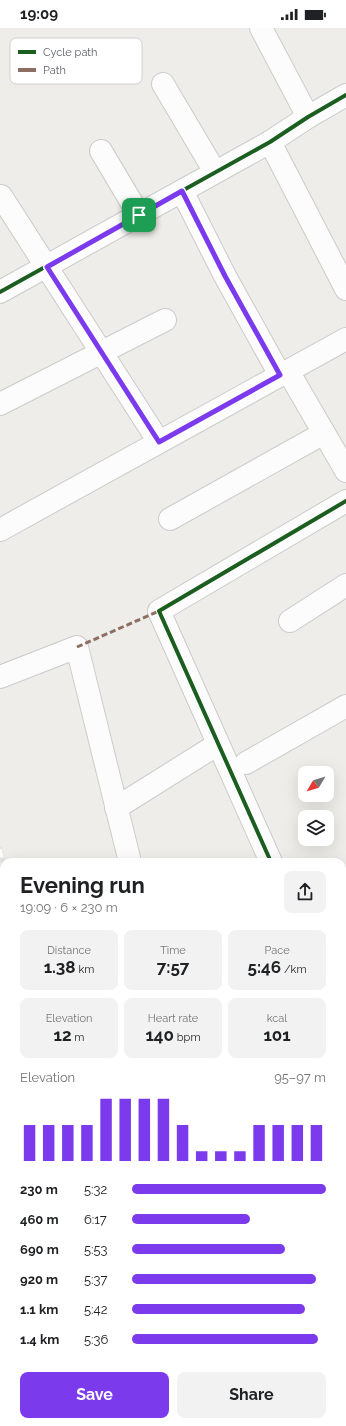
<!DOCTYPE html>
<html lang="en">
<head>
<meta charset="utf-8">
<style>
  body { margin:0; font-family:Raleway,sans-serif; background:#f2f2f2; color:#202124; height:100vh; display:flex; flex-direction:column; font-size:15px; white-space:nowrap }
  * { box-sizing:border-box; margin:0 }
  p { font-size:13px; color:#757577 }
  .icon { flex:none; width:22px; height:22px; fill:none; stroke:currentColor; stroke-width:2; stroke-linecap:round; stroke-linejoin:round }
  .map { position:relative; flex:1; overflow:hidden }
  .sheet { position:absolute; left:0px; top:830px; width:346px; height:568px; display:flex; flex-direction:column; background:#fff; border-radius:12px 12px 0 0; box-shadow:0 4px 16px #0002 }
  .sheet>* { flex:none }
  .needle { width:26px; rotate:232deg }
  .buttons { position:absolute; left:298px; top:738px; display:grid; gap:8px }
  .buttons a { display:grid; place-items:center; width:36px; height:36px; border-radius:8px; background:#fff; box-shadow:0 4px 16px #0002; font-size:20px }
  .pin { position:absolute; display:grid; place-items:center; width:34px; height:34px; color:#fff; margin:-17px; border-radius:8px; box-shadow:0 2px 6px #0006 }
  .round { display:grid; place-items:center; flex:none; width:42px; height:42px; border-radius:8px; background:#f2f2f2 }
  .head { display:flex; align-items:center; justify-content:space-between; height:68px; padding:0 20px }
  h1 { font-size:22px; font-weight:700; line-height:30px }
  .metrics { display:grid; grid-template-columns:repeat(3,1fr); gap:6px; height:68px; padding:4px 20px }
  .metrics div { display:grid; align-content:center; border-radius:8px; background:#f2f2f2; text-align:center }
  .metrics b { font-size:17px; font-weight:700 }
  .metrics small { font-size:11px; font-weight:400 }
  .metrics p { font-size:11px }
  .chart { height:112px; padding:8px 20px }
  .chart p { display:flex; justify-content:space-between }
  .chart svg { width:100%; height:72px; margin-top:4px; stroke:#7c3aed; stroke-width:6 }
  .cta { display:flex; gap:8px; margin-top:auto; padding:8px 20px }
  .cta a { flex:1; height:46px; border-radius:8px; background:#7c3aed; color:#fff; font-size:16px; font-weight:700; line-height:46px; text-align:center }
  .cta a+a { background:#f2f2f2; color:#202124 }
  ul { padding:0 20px; list-style:none; font-size:13px }
  li { display:grid; grid-template-columns:64px 48px 1fr; align-items:center; height:30px }
  li i { height:10px; border-radius:5px; background:#7c3aed }
  .status { display:flex; justify-content:space-between; align-items:center; height:28px; padding:0 20px; background:#fff; direction:ltr }
  .status svg { height:11px; fill:currentColor }
  .map>svg:first-child { display:block }
  .lines { fill:none; stroke-linecap:round; stroke-linejoin:round }
  .minor-casing { stroke:#cbcbca; stroke-width:24 }
  .minor { stroke:#fcfcfc; stroke-width:22 }
  .rail-casing { stroke:#e3e3e3; stroke-width:4.5 }
  .rail { stroke:#fff; stroke-width:3; stroke-dasharray:9; stroke-linecap:butt }
  .quiet { stroke:#8d6e63; stroke-width:3; stroke-dasharray:6 3; stroke-linecap:butt }
  .cycleway-casing { stroke:#fff; stroke-width:6 }
  .cycleway { stroke:#1b5e20; stroke-width:4 }
  .route-casing { stroke:#fff; stroke-width:8 }
  .route { stroke:#7c3aed; stroke-width:5 }
  .key { fill:#fff; stroke:#cfd0d1; stroke-width:1 }
  .key-label { font-size:11px; fill:#5f6166 }
</style>
</head>
<body>
<div class="status"><b>19:09</b><svg viewBox="0 0 49 12"><path d="M0 12V9h3v3zM5 12V6h3v6zM10 12V3h3v9zM15 12V0h3v12zM26 1h20v11H26zM47 4h2v5h-2z"/></svg></div>
<div class="map">
<svg width="346" height="1398" viewBox="0 0 346 1398">
  <rect width="100%" height="100%" fill="#eeede9"/>
  <g class="lines">
    <defs>
      <g id="minor">
        <path d="M261 0 308 89"/>
        <path d="M163 56 215 144"/>
        <path d="M270 114 346 261"/>
        <path d="M101 123 139 187"/>
        <path d="M182 163 225 248 280 347"/>
        <path d="M1 168 159 414"/>
        <path d="M0 264 270 114 308 89 346 67"/>
        <path d="M288 343 346 443"/>
        <path d="M0 376 165 292"/>
        <path d="M170 491 324 405"/>
        <path d="M0 502 346 311"/>
        <path d="M290 593 346 557"/>
        <path d="M0 649 77 619 130 834"/>
        <path d="M246 735 346 678"/>
        <path d="M116 780 218 716"/>
        <path d="M271 834 159 583 346 473"/>
        <path d="M342 899 346 897"/>
        <path d="M342 1053 346 1069"/>
        <path d="M342 1120 346 1118"/>
        <path d="M0 1291 4 1295"/>
        <path d="M32 1394V1398"/>
        <path d="M289 1394 290 1398"/>
      </g>
    </defs>
    <use href="#minor" class="minor-casing"/>
    <use href="#minor" class="minor"/>
    <defs>
      <g id="rail">
        <path d="M0 821 4 837"/>
        <path d="M0 898 4 914"/>
        <path d="M129 1394 130 1398"/>
        <path d="M149 1394 150 1398"/>
      </g>
    </defs>
    <use href="#rail" class="rail-casing"/>
    <use href="#rail" class="rail"/>
    <path class="quiet" d="M77 619 159 583"/>
    <defs>
      <g id="cycleway">
        <path d="M0 264 270 114 308 89 346 67"/>
        <path d="M271 834 159 583 346 473"/>
      </g>
    </defs>
    <use href="#cycleway" class="cycleway-casing"/>
    <use href="#cycleway" class="cycleway"/>
  </g>
  <g class="lines">
    <defs>
      <path id="route" d="M182 163 225 248 280 347 159 414 47 239Z"/>
    </defs>
    <use href="#route" class="route-casing"/>
    <use href="#route" class="route"/>
  </g>
  <rect x="10" y="10" width="132" height="46" rx="6" class="key"/>
  <rect x="18" y="22" width="18" height="4" fill="#1b5e20"/>
  <rect x="18" y="40" width="18" height="4" fill="#8d6e63"/>
  <g class="key-label">
    <text x="43" y="28">Cycle path</text>
    <text x="43" y="46">Path</text>
  </g>
</svg>
<div class="buttons">
<a><svg class="needle" viewBox="-14 -14 28 28"><path d="M0-13l5 13h-10z" fill="#e53935"/><path d="M0 13l5-13h-10z" fill="#757577"/></svg></a>
<a><svg class="icon" aria-label="layers" viewBox="0 0 24 24"><path d="M12 4l9 5-9 5-9-5zM3 14l9 5 9-5"/></svg></a>
</div>
<div class="pin" style="left:139px;top:187px;background:#1e9e55"><svg class="icon" aria-label="arrive" viewBox="0 0 24 24"><path d="M6 21V4h12l-3 4 3 4H6"/></svg></div>
<section class="sheet">
<div class="head"><div><h1>Evening run</h1><p>19:09 · 6 × 230 m</p></div><a class="round"><svg class="icon" aria-label="share" viewBox="0 0 24 24"><path d="M12 15V3M7 8l5-5 5 5M5 13v7h14v-7"/></svg></a></div>
<div class="metrics">
<div><p>Distance</p><b>1.38<small> km</small></b></div>
<div><p>Time</p><b>7:57</b></div>
<div><p>Pace</p><b>5:46<small> /km</small></b></div>
</div>
<div class="metrics">
<div><p>Elevation</p><b>12<small> m</small></b></div>
<div><p>Heart rate</p><b>140<small> bpm</small></b></div>
<div><p>kcal</p><b>101</b></div>
</div>
<div class="chart"><p><span>Elevation</span>95–97 m</p>
<svg viewBox="0 0 160 44" preserveAspectRatio="none"><path d="M5 44V22M15 44V22M25 44V22M35 44V22M45 44V6M55 44V6M65 44V6M75 44V6M85 44V22M95 44V38M105 44V38M115 44V38M125 44V22M135 44V22M145 44V22M155 44V22"/></svg>
</div>
<ul>
<li><b>230 m</b>5:32<i style="width:100%"></i></li>
<li><b>460 m</b>6:17<i style="width:61%"></i></li>
<li><b>690 m</b>5:53<i style="width:79%"></i></li>
<li><b>920 m</b>5:37<i style="width:95%"></i></li>
<li><b>1.1 km</b>5:42<i style="width:89%"></i></li>
<li><b>1.4 km</b>5:36<i style="width:96%"></i></li>
</ul>
<div class="cta"><a>Save</a><a>Share</a></div>
</section>
</div>
</body>
</html>
